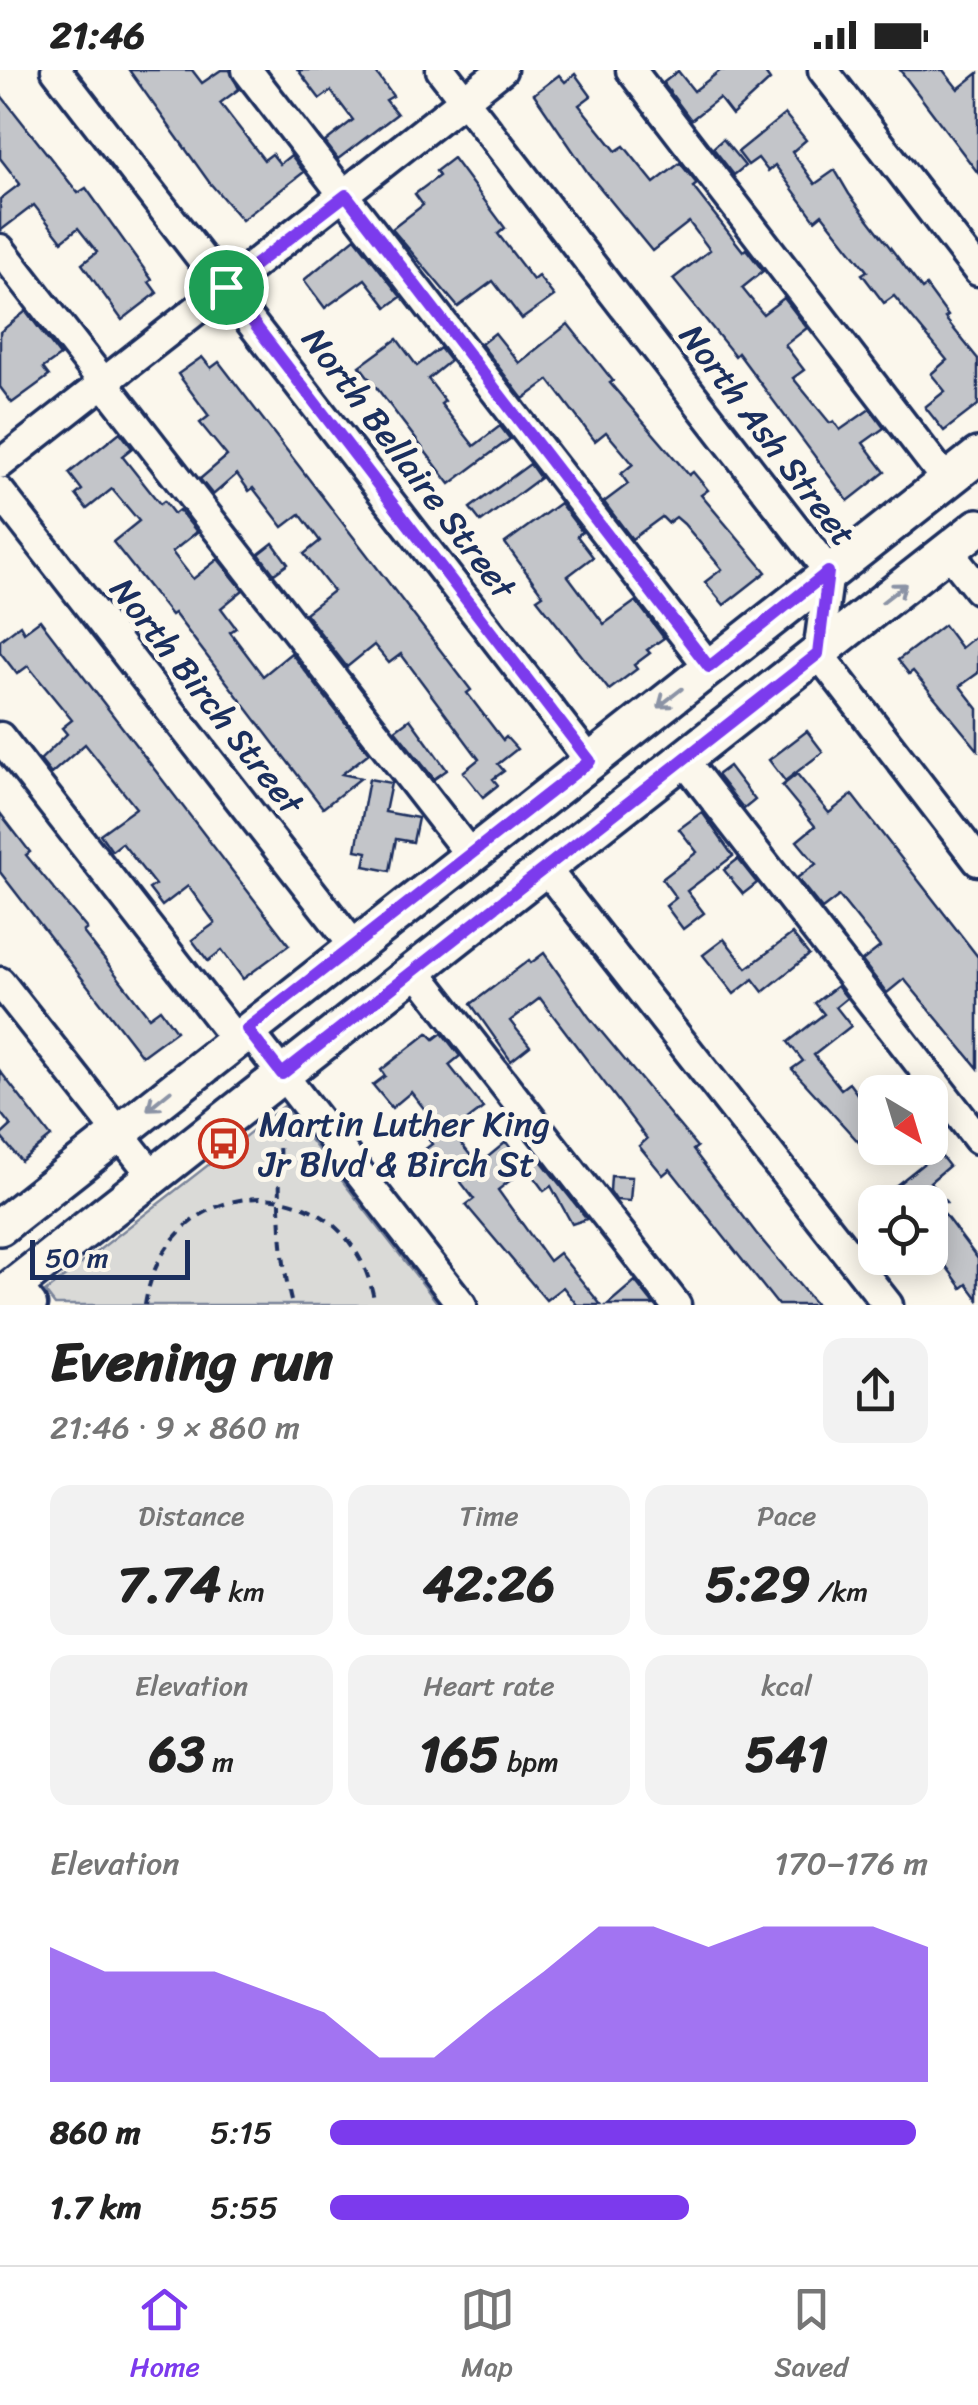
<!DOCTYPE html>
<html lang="en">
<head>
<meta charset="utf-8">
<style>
  body { margin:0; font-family:Sriracha,sans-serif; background:#f2f2f2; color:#222; height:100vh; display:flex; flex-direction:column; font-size:38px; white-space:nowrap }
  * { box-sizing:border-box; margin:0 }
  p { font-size:32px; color:#767676 }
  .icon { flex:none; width:55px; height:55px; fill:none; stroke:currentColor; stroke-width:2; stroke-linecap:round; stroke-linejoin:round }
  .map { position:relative; height:1235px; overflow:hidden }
  .details { display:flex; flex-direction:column; background:#fff; flex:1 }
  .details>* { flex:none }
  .needle { width:65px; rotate:142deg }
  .fabs { position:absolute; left:858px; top:1005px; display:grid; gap:20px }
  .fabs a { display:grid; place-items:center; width:90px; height:90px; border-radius:20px; background:#fff; box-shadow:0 5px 25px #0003; font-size:50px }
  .scale { position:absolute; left:30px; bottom:25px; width:160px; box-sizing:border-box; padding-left:10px; border:5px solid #1b2f5e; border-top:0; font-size:28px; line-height:35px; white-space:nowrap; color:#1b2f5e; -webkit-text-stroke:8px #fbf7ec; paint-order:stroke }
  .pin { position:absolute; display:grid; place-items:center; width:85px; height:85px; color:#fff; margin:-42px; border:5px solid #fff; border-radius:50%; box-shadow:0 2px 10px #0007 }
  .round { display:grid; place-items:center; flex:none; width:105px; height:105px; border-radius:20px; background:#f2f2f2 }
  .head { display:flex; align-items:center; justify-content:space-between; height:170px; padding:0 50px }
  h1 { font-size:55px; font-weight:700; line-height:75px }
  .stats { display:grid; grid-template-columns:repeat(3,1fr); gap:15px; height:170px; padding:10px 50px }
  .stats div { display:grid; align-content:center; border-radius:20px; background:#f2f2f2; text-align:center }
  .stats b { font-size:50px; font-weight:700 }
  .stats small { font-size:28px; font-weight:400 }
  .stats p { font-size:28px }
  .chart { height:280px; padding:20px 50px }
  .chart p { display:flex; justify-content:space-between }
  .chart svg { width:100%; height:180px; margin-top:10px; fill:#7c3aed; opacity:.7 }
  ul { padding:0 50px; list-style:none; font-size:32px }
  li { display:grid; grid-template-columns:160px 120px 1fr; align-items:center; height:75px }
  li i { height:25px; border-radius:12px; background:#7c3aed }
  .status { display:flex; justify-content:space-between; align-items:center; height:70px; padding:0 50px; background:#fff; direction:ltr }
  .status svg { height:28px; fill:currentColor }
  .tabs { display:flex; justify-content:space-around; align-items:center; height:140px; border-top:2px solid #e0e0e0; background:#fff; font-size:28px; color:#767676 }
  .tabs a { display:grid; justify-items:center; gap:5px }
  .tabs .selected { color:#7c3aed }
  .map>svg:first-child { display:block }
  .green { fill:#dadad7; stroke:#7a849a; stroke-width:2.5 }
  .building { fill:#c3c5c9; stroke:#1b2f5e; stroke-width:2.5 }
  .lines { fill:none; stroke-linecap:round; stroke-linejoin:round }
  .minor-casing { stroke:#1b2f5e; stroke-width:35 }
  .major-casing { stroke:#1b2f5e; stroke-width:42 }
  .path { stroke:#1b2f5e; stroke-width:4; stroke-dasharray:10 8; stroke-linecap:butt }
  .minor { stroke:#fbf7ec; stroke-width:28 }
  .major { stroke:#fbf7ec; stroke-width:35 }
  .oneway { stroke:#8b93a5 }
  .route-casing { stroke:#fff; stroke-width:20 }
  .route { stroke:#7c3aed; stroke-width:12 }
  .labels { text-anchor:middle; stroke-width:10; stroke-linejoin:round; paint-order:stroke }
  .street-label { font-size:35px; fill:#1b2f5e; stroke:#fbf7ec }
  .poi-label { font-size:35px; fill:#1b2f5e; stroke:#fbf7ec; text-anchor:start }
</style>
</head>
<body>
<div class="status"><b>21:46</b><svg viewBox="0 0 49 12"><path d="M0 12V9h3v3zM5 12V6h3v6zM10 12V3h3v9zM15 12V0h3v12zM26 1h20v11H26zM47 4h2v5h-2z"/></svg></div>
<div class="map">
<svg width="978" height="1235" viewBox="0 0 978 1235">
  <rect width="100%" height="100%" fill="#fbf7ec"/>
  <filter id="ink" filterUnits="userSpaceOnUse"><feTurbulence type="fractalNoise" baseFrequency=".01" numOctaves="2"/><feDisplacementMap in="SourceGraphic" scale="20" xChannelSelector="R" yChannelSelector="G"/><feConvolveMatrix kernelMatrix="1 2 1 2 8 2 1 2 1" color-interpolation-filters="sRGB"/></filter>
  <g filter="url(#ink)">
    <path class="green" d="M284 1036 439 1235H55L45 1222Z"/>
    <g class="building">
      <path d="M129 0H192L202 13 221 0H230L239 19 220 33 264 90 272 84 280 94 291 85 304 102 242 150 209 112Z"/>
      <path d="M298 0H374L393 26 386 30 397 44 338 89 325 72 353 50 331 21 320 29Z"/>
      <path d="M721 0H763L770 10 732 45 719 28 691 50 663 13 678 1 694 21Z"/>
      <path d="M900 0H943L958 19 978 3V103Z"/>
      <path d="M575 4 591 26 579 35 616 81 624 76 654 113 680 93 697 114 693 117 743 181 746 179 763 201 742 218 763 244 784 228 807 258 785 275 804 300 793 308 830 353 834 351 840 360 870 339 884 358 863 373 885 402 848 431 738 283 735 286 673 209 710 180 689 152 652 181 588 103 534 24 559 5 565 12Z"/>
      <path d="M0 24 78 123 86 118 152 210 149 212 157 223 122 250 82 194 97 182 78 158 62 171 34 135 0 161V129L20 114 0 88Z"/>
      <path d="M785 44 806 70 792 82 815 114 835 100 849 124 922 219 926 216 948 246 945 248 978 289V335L944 361 925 337 945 321 931 304 947 290 894 226 884 233 862 204 867 201 822 144 815 150 775 95 768 101 758 88 748 95 738 82Z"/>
      <path d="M723 69 745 96 734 105 713 78Z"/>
      <path d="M453 88 505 158 498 164 533 210 538 206 554 226 522 249 493 211 458 237 392 159 423 135 415 124 439 106 436 101Z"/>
      <path d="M355 168 401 227 387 237 365 209 325 238 304 210Z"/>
      <path d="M26 241 60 286 43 298 49 306 12 333 0 317V262Z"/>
      <path d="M568 254 613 311 610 313 689 405 693 402 708 420 701 425 766 502 724 535 705 512 722 499 684 454 676 447 668 453 662 447 632 469 604 432 628 414 621 404 633 394 606 362 595 371 549 310 523 329 481 274 495 263 519 293Z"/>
      <path d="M397 269 417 296 440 278 450 291 428 309 445 331 441 334 474 376 500 356 510 369 450 414 360 296Z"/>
      <path d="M202 287 211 298 219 292 471 620 467 623 503 670 506 667 517 679 498 694 504 701 493 709 498 715 483 727 463 702 479 689 401 584 389 593 374 575 347 597 305 543 333 521 304 484 320 471 300 444 283 457 253 418 249 421 237 404 213 425 200 409 227 386 200 353 209 346 178 304Z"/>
      <path d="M120 362 132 378 122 386 160 434 164 431 174 444 179 440 197 462 172 482 193 509 218 489 243 520 221 538 236 558 230 562 263 606 291 583 369 683 342 704 361 708 323 738 174 543 171 545 113 472 139 451 112 419 87 439 76 425 82 420 69 403Z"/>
      <path d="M530 394 540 408 481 452 470 438Z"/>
      <path d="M560 433 582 462 577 466 593 487 568 506 604 554 636 531 664 568 647 580 650 583 634 595 637 599 609 620 537 529 543 525 505 473Z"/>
      <path d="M273 473 288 494 274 504 259 484Z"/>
      <path d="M40 550 289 875 243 909 222 880 208 891 192 870 215 853 188 816 162 836 149 819 155 815 122 773 112 781 100 764 136 738 85 674 51 704 40 690 67 664 62 658 72 650 28 596 17 604 0 582V570L20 555 24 562Z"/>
      <path d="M944 555 961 578 978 564V603L960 616 978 639V680L913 601 909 604 898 590Z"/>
      <path d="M410 649 447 700 434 709 395 660Z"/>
      <path d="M807 661 823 682 785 711 769 690Z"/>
      <path d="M729 696 755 730 744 739 717 705Z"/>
      <path d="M797 704 829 743 852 725 978 887V998L904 909 887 923 862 891 880 877 839 826 822 839 797 808 816 794 797 771 815 756 782 716Z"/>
      <path d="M369 709 391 713 385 742 418 748 413 772 396 769 390 801 364 796 367 782 356 780Z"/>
      <path d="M702 742 733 786 687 821 704 843 683 859 666 836 676 828 662 809 697 782 679 759Z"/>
      <path d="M0 743 30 782 26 785 87 859 83 862 149 947 160 939 176 961 142 986 0 802Z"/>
      <path d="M738 789 757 813 743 824 724 800Z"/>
      <path d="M792 864 809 885 763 922 753 909 734 924 703 885 724 869 747 898Z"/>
      <path d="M544 883 589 947 697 1077 693 1080 756 1163 816 1235H778L670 1099 663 1105 639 1076 647 1069 540 928 510 951 530 976 511 991 471 934 529 890 531 893Z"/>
      <path d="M837 916 847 928 836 937 851 956 814 985 841 1019 849 1013 875 1048V1090L792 999 803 991 788 972 824 944 815 933Z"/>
      <path d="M428 963 434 969 442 963 460 986 449 995 483 1038 452 1062 478 1095 506 1072 526 1098 498 1120 549 1191 559 1183 601 1235H577L563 1217 546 1230 466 1135 474 1129 450 1098 442 1104 424 1080 432 1074 421 1059 433 1050 411 1022 392 1038 373 1015 385 1006 381 1000Z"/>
      <path d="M0 1001 51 1067 21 1091 0 1066 11 1056 0 1042Z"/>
      <path d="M938 1082 949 1096 930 1112 946 1132H935L978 1189V1229L967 1214 962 1218 930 1174V1132H897L888 1122Z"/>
      <path d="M535 1083 587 1149 572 1154 551 1116 544 1121 527 1098 537 1091Z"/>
      <path d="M611 1106 632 1107 630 1131 616 1130 610 1121Z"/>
      <path d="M635 1211 654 1235H607Z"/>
    </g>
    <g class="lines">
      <defs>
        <g id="minor">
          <path d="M56 0 590 691"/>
          <path d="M247 0 709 597"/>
          <path d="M441 0 829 502 818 583 978 791"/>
          <path d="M631 0 946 410"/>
          <path d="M823 0 978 201"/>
          <path d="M0 179 471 786"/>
          <path d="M0 394 502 0"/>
          <path d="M0 422 354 876"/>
          <path d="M948 481 978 519"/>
          <path d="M0 667 235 969"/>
          <path d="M683 689 978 1069"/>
          <path d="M545 798 888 1235"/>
          <path d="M415 900 676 1235"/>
          <path d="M0 912 153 1106"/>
          <path d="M247 959 462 1235"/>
          <path d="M16 1214 32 1235"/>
        </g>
        <g id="major">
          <path d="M0 1157 978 386"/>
          <path d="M0 1227 978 457"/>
        </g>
      </defs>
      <use href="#minor" class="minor-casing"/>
      <use href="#major" class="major-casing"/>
      <g class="path">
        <path d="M278 1042C282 1110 275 1169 292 1235"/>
        <path d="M145 1235C167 1093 353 1092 375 1235"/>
      </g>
      <use href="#minor" class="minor"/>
      <use href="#major" class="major"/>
    </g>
    <defs><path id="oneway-shaft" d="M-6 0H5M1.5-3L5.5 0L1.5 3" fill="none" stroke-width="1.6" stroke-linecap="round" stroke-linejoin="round" transform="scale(2.5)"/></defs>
    <g class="oneway">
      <use href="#oneway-shaft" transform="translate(894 523) rotate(-38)"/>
      <use href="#oneway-shaft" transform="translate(670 628) rotate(142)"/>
      <use href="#oneway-shaft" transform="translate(159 1030) rotate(141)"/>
    </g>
  </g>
  <g class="lines" filter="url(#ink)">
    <defs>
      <path id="route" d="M346 125 709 597 828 502 818 584 282 1004 247 959 590 691 226 217Z"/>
    </defs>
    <use href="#route" class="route-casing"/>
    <use href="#route" class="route"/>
  </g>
  <defs>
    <symbol id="bus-ring" viewBox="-11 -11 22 22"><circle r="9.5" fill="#fbf7ec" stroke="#c8321e" stroke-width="1.5"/><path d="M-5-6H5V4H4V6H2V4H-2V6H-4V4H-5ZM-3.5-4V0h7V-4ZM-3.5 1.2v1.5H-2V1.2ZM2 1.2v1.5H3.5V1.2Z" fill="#c8321e"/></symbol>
  </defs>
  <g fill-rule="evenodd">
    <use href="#bus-ring" x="196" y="1046" width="55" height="55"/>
  </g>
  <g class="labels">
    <g class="street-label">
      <text transform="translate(768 365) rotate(53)" y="12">North Ash Street</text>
      <text transform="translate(409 393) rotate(53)" y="12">North Bellaire Street</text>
      <text transform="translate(207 626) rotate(52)" y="12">North Birch Street</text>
    </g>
    <g class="poi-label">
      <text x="259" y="1066">Martin Luther King<tspan x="259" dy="40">Jr Blvd &amp; Birch St</tspan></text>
    </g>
  </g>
</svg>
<div class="fabs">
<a><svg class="needle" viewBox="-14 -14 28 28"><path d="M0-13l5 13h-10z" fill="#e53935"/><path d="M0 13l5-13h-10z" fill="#767676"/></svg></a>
<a><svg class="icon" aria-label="locate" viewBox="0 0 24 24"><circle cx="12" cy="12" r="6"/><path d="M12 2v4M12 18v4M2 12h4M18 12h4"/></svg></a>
</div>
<div class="scale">50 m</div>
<div class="pin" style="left:226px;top:217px;background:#1e9e55"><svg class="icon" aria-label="arrive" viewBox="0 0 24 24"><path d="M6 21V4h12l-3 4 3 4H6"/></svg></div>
</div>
<section class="details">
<div class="head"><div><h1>Evening run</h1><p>21:46 · 9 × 860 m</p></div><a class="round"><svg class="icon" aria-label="share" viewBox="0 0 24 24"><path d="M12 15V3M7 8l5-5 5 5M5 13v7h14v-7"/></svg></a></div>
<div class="stats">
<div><p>Distance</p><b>7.74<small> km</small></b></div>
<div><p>Time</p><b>42:26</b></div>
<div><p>Pace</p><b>5:29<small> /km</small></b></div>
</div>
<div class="stats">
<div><p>Elevation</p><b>63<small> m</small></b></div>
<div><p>Heart rate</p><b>165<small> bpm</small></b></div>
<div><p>kcal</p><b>541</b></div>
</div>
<div class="chart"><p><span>Elevation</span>170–176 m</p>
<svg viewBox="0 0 160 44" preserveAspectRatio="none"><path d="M0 44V11L10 17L20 17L30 17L40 22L50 27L60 38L70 38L80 27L90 17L100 6L110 6L120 11L130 6L140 6L150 6L160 11V44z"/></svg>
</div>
<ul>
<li><b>860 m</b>5:15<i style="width:98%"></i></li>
<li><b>1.7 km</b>5:55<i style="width:60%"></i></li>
</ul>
</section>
<nav class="tabs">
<a class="selected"><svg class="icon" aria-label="home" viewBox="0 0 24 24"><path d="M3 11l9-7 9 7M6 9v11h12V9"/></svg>Home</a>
<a><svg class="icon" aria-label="map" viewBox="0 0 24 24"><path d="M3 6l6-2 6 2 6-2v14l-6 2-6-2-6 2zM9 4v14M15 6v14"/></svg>Map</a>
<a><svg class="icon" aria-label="saved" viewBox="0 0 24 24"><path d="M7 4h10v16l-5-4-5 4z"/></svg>Saved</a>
</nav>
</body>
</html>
